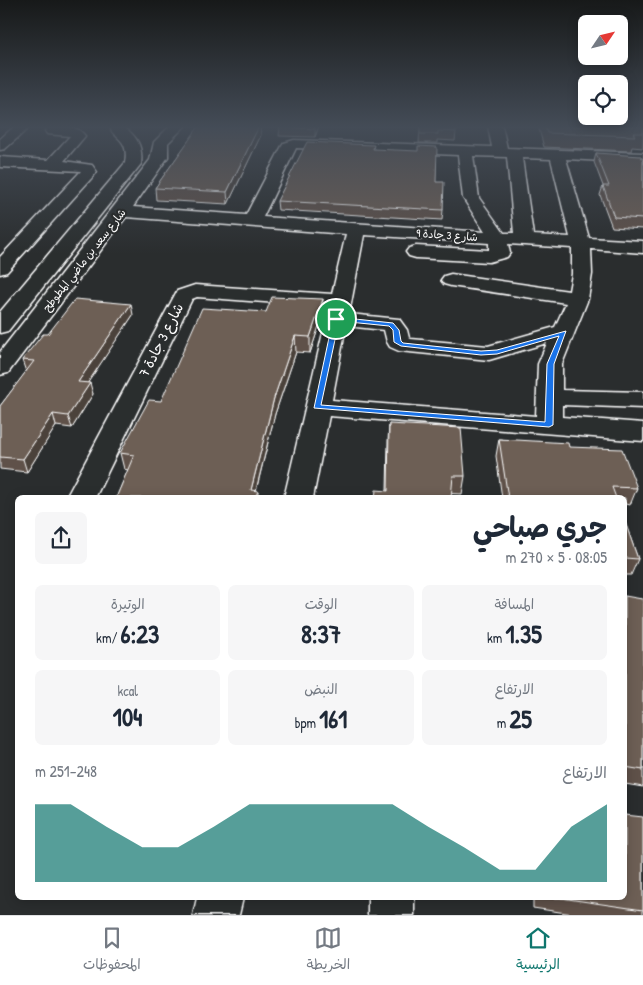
<!DOCTYPE html>
<html lang="ar">
<head>
<meta charset="utf-8">
<style>
  body { margin:0; font-family:"Patrick Hand","Playpen Sans Arabic",sans-serif; background:#f6f6f7; color:#1f2937; direction:rtl; height:100vh; display:flex; flex-direction:column; font-size:19px; white-space:nowrap }
  * { box-sizing:border-box; margin:0 }
  p { font-size:16px; color:#747a83 }
  .icon { flex:none; width:28px; height:28px; fill:none; stroke:currentColor; stroke-width:2; stroke-linecap:round; stroke-linejoin:round }
  .map { position:relative; flex:1; overflow:hidden; direction:ltr }
  .details { position:absolute; left:15px; top:495px; width:612px; height:405px; display:flex; flex-direction:column; background:#fff; border-radius:8px; box-shadow:0 2px 12px #0003; direction:rtl }
  .details>* { flex:none }
  .needle { width:32px; rotate:55deg }
  .fabs { position:absolute; left:578px; top:15px; display:grid; gap:10px }
  .fabs a { display:grid; place-items:center; width:50px; height:50px; border-radius:8px; background:#fff; box-shadow:0 2px 12px #0003; font-size:25px }
  .pin { position:absolute; display:grid; place-items:center; width:42px; height:42px; color:#fff; margin:-21px; border:2px solid #fff; border-radius:50%; box-shadow:0 1px 5px #0007 }
  .round { display:grid; place-items:center; flex:none; width:52px; height:52px; border-radius:8px; background:#f6f6f7 }
  .overview { display:flex; align-items:center; justify-content:space-between; height:85px; padding:0 20px }
  h1 { font-size:28px; font-weight:700; line-height:38px }
  .figures { display:grid; grid-template-columns:repeat(3,1fr); gap:8px; height:85px; padding:5px 20px }
  .figures div { display:grid; align-content:center; border-radius:8px; background:#f6f6f7; text-align:center }
  .figures b { font-size:25px; font-weight:700 }
  .figures small { font-size:14px; font-weight:400 }
  .figures p { font-size:14px }
  .chart { height:140px; padding:10px 20px }
  .chart p { display:flex; justify-content:space-between }
  .chart svg { width:100%; height:90px; margin-top:5px; fill:#0f766e; opacity:.7 }
  .dock { display:flex; justify-content:space-around; align-items:center; height:70px; border-top:1px solid #e0e1e3; background:#fff; font-size:14px; color:#747a83 }
  .dock a { display:grid; justify-items:center; gap:2px }
  .dock .selected { color:#0f766e }
  .map>svg:first-child { display:block }
  .lines { fill:none; stroke-linecap:round; stroke-linejoin:round }
  .minor-casing { stroke:#fff; stroke-width:3 }
  .minor { fill:#2a2d2e; fill-rule:evenodd }
  .wall { fill:#5e5148; stroke:#fff }
  .shaded-wall { fill:#4c423b; stroke:#fff }
  .building { fill:#6d5e54; stroke:#fff }
  .route { fill:#1a73e8; stroke:#fff; fill-rule:evenodd }
  .labels { text-anchor:middle; stroke-width:4.5; stroke-linejoin:round; paint-order:stroke }
  .far-street-label { font-size:11px; fill:#fff; stroke:#2a2d2e }
  .street-label { font-size:14px; fill:#fff; stroke:#2a2d2e }
</style>
</head>
<body>
<div class="map">
<svg width="643" height="915" viewBox="0 0 643 915">
  <rect width="100%" height="100%" fill="#2a2d2e"/>
  <filter id="ink" filterUnits="userSpaceOnUse"><feTurbulence type="fractalNoise" baseFrequency=".02" numOctaves="2"/><feDisplacementMap in="SourceGraphic" scale="10" xChannelSelector="R" yChannelSelector="G"/><feConvolveMatrix kernelMatrix="1 2 1 2 8 2 1 2 1" color-interpolation-filters="sRGB"/></filter>
  <g filter="url(#ink)">
    <g class="lines">
      <defs>
        <g id="minor">
          <path d="M15 126H31L5 149 0 150V139Z"/>
          <path d="M110 126H123C137 137 143 146 141 164L8 331 0 333V312L125 163C130 136 111 139 110 126Z"/>
          <path d="M170 126H185L168 143V157L133 207 246 215 282 146 284 143 294 140 492 147 488 126H502L507 148 643 153V163L566 159 589 238 643 241V253L591 249 592 274 588 299 562 364V390L643 392V408L562 405V417L643 423V441L329 416 313 498H284L329 307 197 297 192 299 95 498H66L177 291 195 285 332 294 346 234 126 217 8 373 0 375V352L150 160 154 142ZM296 148 458 155 463 198 485 232 263 217ZM473 156 507 157 514 233H504L479 198ZM522 158 551 159 570 237 533 235ZM364 235 489 243V250L416 246 409 248 406 252 409 256 416 258 489 262 507 257 510 253 508 244 572 248V274L569 291 451 274 444 276 441 280 444 284 451 286 566 303 555 327 488 346 411 339 409 338 407 330 399 319 349 314ZM346 326 384 330 387 342 390 347 399 351 489 360 547 343 538 364 536 416 332 400Z"/>
          <path d="M52 127C64 127 77 125 85 136L64 161 92 165 97 172 7 272 0 274V257L81 171 0 167V157L48 160 70 136 47 134 45 131 47 128Z"/>
          <path d="M197 898H243L239 915H193Z"/>
          <rect x="368" y="898" width="46" height="17"/>
        </g>
      </defs>
      <use href="#minor" class="minor-casing"/>
      <use href="#minor" class="minor"/>
    </g>
    <g class="wall">
      <path d="M199 126H260L261 135 228 204 156 200 155 188Z"/>
      <path d="M280 126H319L315 137 279 136Z"/>
      <path d="M420 126 456 132 455 141 437 140V143H419Z"/>
      <path d="M538 126H643V148L632 147 631 151 544 147Z"/>
      <path d="M374 149 436 182 443 210 442 220 278 210 277 201Z"/>
      <path d="M596 153 643 160V229L612 227 600 195 603 186 594 162Z"/>
      <path d="M266 312 323 314 310 353 296 352 275 414 256 491H258V498H116L128 470 124 469 120 453 161 401Z"/>
      <path d="M133 315 88 382 93 394 72 428 56 426 27 472 0 469V406L26 372 22 360 48 334Z"/>
      <path d="M389 424 465 476 462 494 387 491 388 441Z"/>
      <path d="M499 439 569 447 637 488 630 505 625 504V498H502L496 456Z"/>
      <path d="M625 522 638 559 631 575H625Z"/>
      <path d="M625 596 643 604V787L625 784Z"/>
      <path d="M643 817V915H580L533 908V898H625Z"/>
    </g>
    <g class="shaded-wall">
      <path d="M259 126H260L261 135 228 204 227 192Z"/>
      <path d="M315 126H319L315 137Z"/>
      <path d="M323 299V314L310 353V337Z"/>
      <path d="M131 304 133 315 81 393 78 382Z"/>
      <path d="M295 336 296 352 275 414 254 498 251 490 274 398Z"/>
      <path d="M90 383 93 394 72 428 68 416Z"/>
      <path d="M53 414 56 426 27 472 23 459Z"/>
    </g>
    <g class="building">
      <path d="M199 126H259L227 192 155 188Z"/>
      <path d="M280 126H315V129L279 127Z"/>
      <path d="M420 126H456V132L438 131V134H420Z"/>
      <path d="M545 126H643V133H633L635 136 547 133Z"/>
      <path d="M307 142 374 145 373 149 418 151V146L437 147 436 182H444L443 210 277 201Z"/>
      <path d="M596 153 641 156 643 160V219L614 217 603 186H609Z"/>
      <path d="M272 297 323 299 310 337 295 336 274 398 251 490 258 491 255 498H116L134 455 120 453 149 400 161 401 202 308 266 312Z"/>
      <path d="M75 299 131 304 78 382 90 383 68 416 53 414 23 459 0 457V406L34 361 22 360 43 334H48Z"/>
      <path d="M389 424 461 428 465 476H453L451 498H375L376 490 388 491Z"/>
      <path d="M499 439 568 443 569 447 622 449 637 488 612 487 616 498H508Z"/>
      <path d="M625 522 638 559 625 558Z"/>
      <path d="M625 596 642 599 643 604V770L625 767Z"/>
      <path d="M625 815 643 817V910L561 898H625Z"/>
    </g>
  </g>
  <linearGradient id="sky" x2="0" y2="1"><stop stop-color="#171919"/><stop offset="0.5" stop-color="#444c57"/><stop offset="1" stop-color="#444c57" stop-opacity="0"/></linearGradient>
  <rect width="643" height="254" fill="url(#sky)"/>
  <path class="route" d="M336 317 393 323 399 330 401 341 403 343 481 351 497 350 566 331 554 364 553 425 549 427 314 408 333 319ZM339 321 389 326 393 330 394 342 401 346 481 355 497 354 559 336 547 364 545 422 321 405Z"/>
  <g class="labels">
    <g class="far-street-label">
      <text transform="translate(447 235) rotate(4)" y="4">شارع 3 جادة 9</text>
      <text transform="translate(84 260) rotate(-52)" y="4">شارع سعد بن ماضي المطوطح</text>
    </g>
    <g class="street-label">
      <text transform="translate(161 340) rotate(-63)" y="5">شارع 3 جادة 7</text>
    </g>
  </g>
</svg>
<div class="fabs">
<a><svg class="needle" viewBox="-14 -14 28 28"><path d="M0-13l5 13h-10z" fill="#e53935"/><path d="M0 13l5-13h-10z" fill="#747a83"/></svg></a>
<a><svg class="icon" aria-label="locate" viewBox="0 0 24 24"><circle cx="12" cy="12" r="6"/><path d="M12 2v4M12 18v4M2 12h4M18 12h4"/></svg></a>
</div>
<div class="pin" style="left:336px;top:319px;background:#1e9e55"><svg class="icon" aria-label="arrive" viewBox="0 0 24 24"><path d="M6 21V4h12l-3 4 3 4H6"/></svg></div>
<section class="details">
<div class="overview"><div><h1>جري صباحي</h1><p>08:05 · 5 × 270 m</p></div><a class="round"><svg class="icon" aria-label="share" viewBox="0 0 24 24"><path d="M12 15V3M7 8l5-5 5 5M5 13v7h14v-7"/></svg></a></div>
<div class="figures">
<div><p>المسافة</p><b>1.35<small> km</small></b></div>
<div><p>الوقت</p><b>8:37</b></div>
<div><p>الوتيرة</p><b>6:23<small> /km</small></b></div>
</div>
<div class="figures">
<div><p>الارتفاع</p><b>25<small> m</small></b></div>
<div><p>النبض</p><b>161<small> bpm</small></b></div>
<div><p>kcal</p><b>104</b></div>
</div>
<div class="chart"><p><span>الارتفاع</span>248–251 m</p>
<svg viewBox="0 0 160 44" preserveAspectRatio="none"><path d="M0 44V6L10 6L20 17L30 27L40 27L50 17L60 6L70 6L80 6L90 6L100 6L110 17L120 27L130 38L140 38L150 17L160 6V44z"/></svg>
</div>
</section>
</div>
<nav class="dock">
<a class="selected"><svg class="icon" aria-label="home" viewBox="0 0 24 24"><path d="M3 11l9-7 9 7M6 9v11h12V9"/></svg>الرئيسية</a>
<a><svg class="icon" aria-label="map" viewBox="0 0 24 24"><path d="M3 6l6-2 6 2 6-2v14l-6 2-6-2-6 2zM9 4v14M15 6v14"/></svg>الخريطة</a>
<a><svg class="icon" aria-label="saved" viewBox="0 0 24 24"><path d="M7 4h10v16l-5-4-5 4z"/></svg>المحفوظات</a>
</nav>
</body>
</html>
